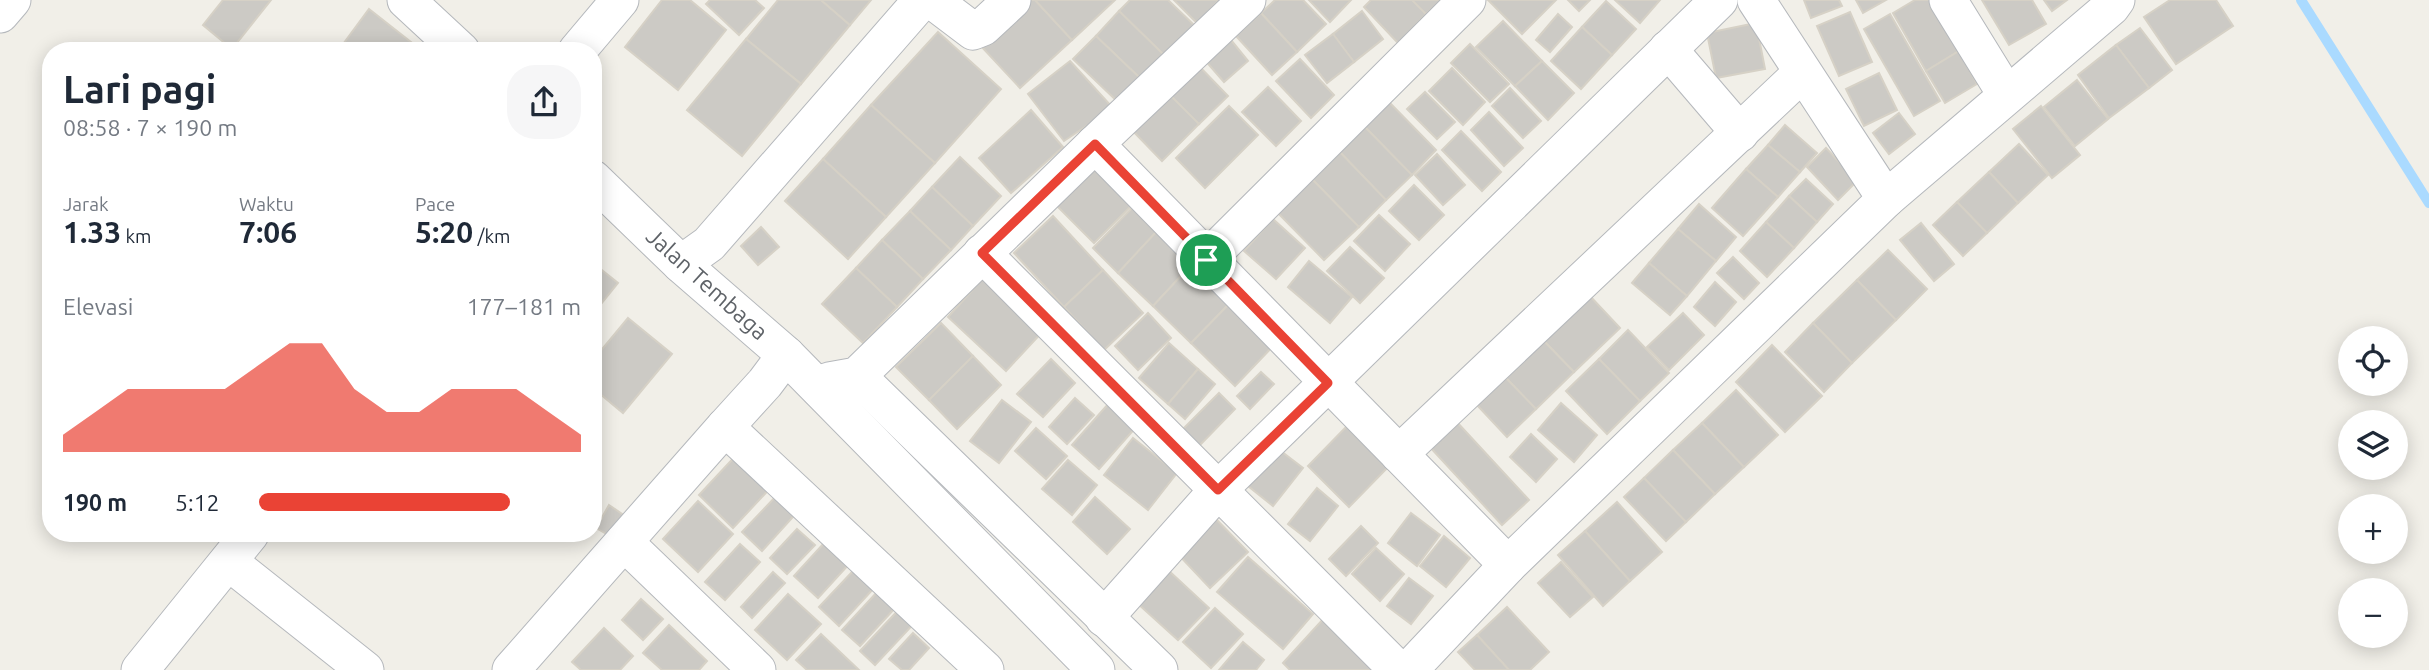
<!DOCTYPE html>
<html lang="id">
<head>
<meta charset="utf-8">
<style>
  body { margin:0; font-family:Ubuntu,sans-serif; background:#f6f6f7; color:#1f2937; height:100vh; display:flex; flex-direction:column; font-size:26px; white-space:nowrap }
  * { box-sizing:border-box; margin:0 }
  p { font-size:23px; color:#747a83 }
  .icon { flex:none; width:38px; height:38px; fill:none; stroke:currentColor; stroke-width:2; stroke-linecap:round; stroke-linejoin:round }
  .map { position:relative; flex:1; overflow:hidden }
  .panel { position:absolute; left:42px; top:42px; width:560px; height:500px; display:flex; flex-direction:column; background:#fff; border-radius:28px; box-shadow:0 4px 18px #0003 }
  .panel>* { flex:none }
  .buttons { position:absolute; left:2338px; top:326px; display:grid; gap:14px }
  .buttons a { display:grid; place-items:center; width:70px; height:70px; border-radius:50%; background:#fff; box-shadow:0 4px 18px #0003; font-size:35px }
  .pin { position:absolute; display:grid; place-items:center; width:60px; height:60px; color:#fff; margin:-30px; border:4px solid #fff; border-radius:50%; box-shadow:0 2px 7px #0007 }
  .round { display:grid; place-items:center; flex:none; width:74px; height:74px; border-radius:28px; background:#f6f6f7 }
  .headline { display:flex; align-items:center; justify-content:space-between; height:119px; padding:0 21px }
  h1 { font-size:38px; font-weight:600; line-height:52px }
  .stats { display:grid; grid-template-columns:repeat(3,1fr); gap:10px; height:119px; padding:7px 21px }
  .stats div { display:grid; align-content:center }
  .stats b { font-size:30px; font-weight:600 }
  .stats small { font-size:19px; font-weight:400 }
  .stats p { font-size:19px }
  .chart { height:196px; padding:14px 21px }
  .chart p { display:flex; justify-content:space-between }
  .chart svg { width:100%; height:126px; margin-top:7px; fill:#ea4335; opacity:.7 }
  ul { padding:0 21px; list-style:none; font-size:23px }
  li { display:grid; grid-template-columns:112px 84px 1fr; align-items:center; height:52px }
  li i { height:18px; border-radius:9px; background:#ea4335 }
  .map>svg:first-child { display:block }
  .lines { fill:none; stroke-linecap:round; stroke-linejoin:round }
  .stream { stroke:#aadaff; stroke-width:10 }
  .building { fill:#cccac5; stroke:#d6d1c6; stroke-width:2 }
  .street-casing { stroke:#b5b8bc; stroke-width:39 }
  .street { stroke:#fff; stroke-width:37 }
  .route-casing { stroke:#fff; stroke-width:14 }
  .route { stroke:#ea4335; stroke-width:9 }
  .labels { text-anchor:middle; stroke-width:5; stroke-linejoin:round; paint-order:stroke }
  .street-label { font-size:23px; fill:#5f6368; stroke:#fff }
</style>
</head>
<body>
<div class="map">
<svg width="2429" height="670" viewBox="0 0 2429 670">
  <rect width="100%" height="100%" fill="#f1efe8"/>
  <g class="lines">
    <path class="stream" d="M2301 0 2429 203"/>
  </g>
  <g class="building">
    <path d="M223 0H271L232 49 203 25Z"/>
    <path d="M662 0H690L726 30 678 90 625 47Z"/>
    <path d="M710 0H755L764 8 739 35 706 4Z"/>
    <path d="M778 0H821L850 25 801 84 746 39Z"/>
    <path d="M821 0H871L850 25Z"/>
    <path d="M1028 0H1035L1072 40 1020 88 980 45Z"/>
    <path d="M1035 0H1115L1072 40Z"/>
    <path d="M1130 0H1168L1194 25 1164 55 1119 11Z"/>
    <path d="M1174 0H1219L1197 23Z"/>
    <path d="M1275 0H1303L1326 24 1297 52 1261 13Z"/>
    <path d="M1309 0H1351L1330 22Z"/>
    <path d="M1371 0H1412L1426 14 1398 43 1364 7Z"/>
    <path d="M1412 0H1441L1426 14Z"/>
    <path d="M1488 0H1556L1522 34Z"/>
    <path d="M1568 0H1590L1579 11Z"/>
    <path d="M1615 0H1660L1640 23Z"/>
    <path d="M1804 0H1839L1842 6 1811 18Z"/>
    <path d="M1856 0H1886L1863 13Z"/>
    <path d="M1915 0H1930L1959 51 1926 71 1893 13Z"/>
    <path d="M1982 0H2032L2046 24 2009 45Z"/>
    <path d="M2044 0H2067L2052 11Z"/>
    <path d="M2170 0H2216L2233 26 2176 64 2144 17Z"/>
    <path d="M1606 1 1636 29 1612 55 1582 27Z"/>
    <path d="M369 9 416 46 413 51H338Z"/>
    <path d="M1119 11 1164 55 1141 79 1096 36Z"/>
    <path d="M1362 11 1383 39 1354 62 1333 34Z"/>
    <path d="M1850 12 1872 62 1839 76 1817 26Z"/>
    <path d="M1261 13 1297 52 1272 75 1236 36Z"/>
    <path d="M1558 14 1572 27 1550 52 1536 40Z"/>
    <path d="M1890 14 1940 101 1914 116 1864 29Z"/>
    <path d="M1503 21 1542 61 1515 86 1476 47Z"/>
    <path d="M1756 23 1765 69 1716 78 1707 33Z"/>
    <path d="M1582 27 1612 55 1581 89 1551 61Z"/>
    <path d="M2140 28 2172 70 2149 88 2116 45Z"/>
    <path d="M1222 29 1248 61 1224 82 1197 51Z"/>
    <path d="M938 32 1001 89 935 163 871 105Z"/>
    <path d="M1333 34 1354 62 1327 83 1305 55Z"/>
    <path d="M1096 36 1141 79 1119 103 1073 59Z"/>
    <path d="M746 39 801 84 742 156 687 110Z"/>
    <path d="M1470 44 1509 84 1490 102 1451 63Z"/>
    <path d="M2116 45 2149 88 2109 118 2078 75Z"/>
    <path d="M1959 51 1977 84 1945 103 1926 71Z"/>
    <path d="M1300 59 1334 95 1311 118 1276 81Z"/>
    <path d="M1070 61 1113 108 1064 141 1028 94Z"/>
    <path d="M1542 61 1574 93 1548 120 1515 86Z"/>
    <path d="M1195 62 1228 96 1199 124 1166 91Z"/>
    <path d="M1452 68 1485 102 1463 125 1429 91Z"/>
    <path d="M1879 73 1897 110 1864 126 1846 89Z"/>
    <path d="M2077 80 2108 119 2075 146 2044 107Z"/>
    <path d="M1268 87 1301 121 1276 146 1242 112Z"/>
    <path d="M1510 88 1541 121 1523 138 1492 106Z"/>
    <path d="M1166 91 1199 124 1162 161 1129 127Z"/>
    <path d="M1425 92 1455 122 1437 139 1407 109Z"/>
    <path d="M1386 99 1436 150 1412 175 1361 123Z"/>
    <path d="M871 105 935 163 886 217 823 159Z"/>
    <path d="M1229 106 1258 135 1205 188 1176 158Z"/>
    <path d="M2041 106 2080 155 2052 178 2013 129Z"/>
    <path d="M1031 110 1063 147 1011 193 979 158Z"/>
    <path d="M1489 112 1523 148 1504 166 1471 130Z"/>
    <path d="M1899 113 1915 134 1889 154 1873 133Z"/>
    <path d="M1361 123 1412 175 1386 200 1336 148Z"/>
    <path d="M1785 125 1817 153 1800 172 1768 145Z"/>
    <path d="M1461 131 1501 172 1482 191 1442 150Z"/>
    <path d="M2019 144 2048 175 2018 203 1989 172Z"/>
    <path d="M1768 145 1800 172 1778 197 1746 169Z"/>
    <path d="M1336 148 1386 200 1359 227 1308 175Z"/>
    <path d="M1826 148 1857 181 1838 200 1807 167Z"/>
    <path d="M1437 154 1465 185 1443 205 1415 175Z"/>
    <path d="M960 157 1001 196 973 226 932 187Z"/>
    <path d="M823 159 886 217 848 259 785 201Z"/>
    <path d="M1101 162 1138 199 1094 243 1057 206Z"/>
    <path d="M1746 169 1778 197 1743 236 1712 208Z"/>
    <path d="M1989 172 2018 203 1987 233 1957 202Z"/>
    <path d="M1308 175 1359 227 1324 260 1274 209Z"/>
    <path d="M1806 179 1833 204 1817 222 1789 196Z"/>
    <path d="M1414 185 1444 215 1419 240 1389 211Z"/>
    <path d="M932 187 973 226 951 250 910 211Z"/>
    <path d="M1789 196 1817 222 1794 248 1766 222Z"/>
    <path d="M1957 202 1987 233 1963 256 1933 225Z"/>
    <path d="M1699 204 1736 237 1716 261 1678 229Z"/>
    <path d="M1134 206 1158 230 1118 273 1093 248Z"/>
    <path d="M910 211 951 250 923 279 882 240Z"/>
    <path d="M1379 215 1410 244 1385 271 1354 241Z"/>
    <path d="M1053 216 1103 270 1064 307 1014 253Z"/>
    <path d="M1273 219 1305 248 1276 279 1244 251Z"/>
    <path d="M1766 222 1794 248 1767 277 1740 251Z"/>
    <path d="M1921 223 1954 264 1934 281 1900 240Z"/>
    <path d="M761 227 779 247 758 265 741 246Z"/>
    <path d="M1678 229 1716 261 1687 296 1649 263Z"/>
    <path d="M1158 230 1193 263 1153 306 1118 273Z"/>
    <path d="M882 240 923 279 897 307 856 268Z"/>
    <path d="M1350 247 1384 278 1360 303 1327 271Z"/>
    <path d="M1888 250 1927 289 1896 320 1857 280Z"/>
    <path d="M1733 257 1759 283 1744 299 1717 273Z"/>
    <path d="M1309 261 1352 297 1330 323 1288 287Z"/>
    <path d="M593 263 618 283 593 314Z"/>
    <path d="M1193 263 1232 301 1191 343 1153 306Z"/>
    <path d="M1649 263 1687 296 1670 315 1632 283Z"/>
    <path d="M856 268 897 307 863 343 822 304Z"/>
    <path d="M1103 270 1143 313 1104 350 1064 307Z"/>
    <path d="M986 275 1045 329 1006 371 948 317Z"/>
    <path d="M1857 280 1896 320 1852 363 1813 323Z"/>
    <path d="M1715 282 1736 302 1715 326 1694 307Z"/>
    <path d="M1588 294 1620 328 1574 372 1542 339Z"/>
    <path d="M1232 301 1276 343 1235 386 1191 343Z"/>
    <path d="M1148 313 1171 338 1138 370 1115 346Z"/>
    <path d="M1683 313 1704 335 1669 370 1647 347Z"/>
    <path d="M628 318 672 354 623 413 593 388V360Z"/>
    <path d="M941 323 973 356 929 400 896 367Z"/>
    <path d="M1813 323 1852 363 1824 392 1785 352Z"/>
    <path d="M1628 330 1669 373 1640 401 1599 359Z"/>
    <path d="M1542 339 1574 372 1536 409 1504 376Z"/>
    <path d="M1169 343 1198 369 1168 404 1139 378Z"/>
    <path d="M1772 345 1822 396 1785 432 1736 382Z"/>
    <path d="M973 356 1001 385 957 429 929 400Z"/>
    <path d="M1051 359 1075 383 1043 417 1017 394Z"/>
    <path d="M1599 359 1640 401 1607 434 1566 391Z"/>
    <path d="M1198 369 1215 384 1185 419 1168 404Z"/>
    <path d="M1261 372 1274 384 1250 409 1237 396Z"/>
    <path d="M1504 376 1536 409 1507 437 1476 404Z"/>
    <path d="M1736 390 1778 435 1744 467 1702 423Z"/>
    <path d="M1219 393 1235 409 1198 447 1182 430Z"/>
    <path d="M1075 398 1094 415 1067 444 1049 427Z"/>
    <path d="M1002 400 1031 422 999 463 970 441Z"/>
    <path d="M1110 402 1137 426 1099 469 1072 445Z"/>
    <path d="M1561 403 1597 435 1574 462 1538 430Z"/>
    <path d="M1455 420 1529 500 1502 525 1428 445Z"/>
    <path d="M1352 421 1393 462 1349 507 1308 466Z"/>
    <path d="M1702 423 1744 467 1715 494 1673 450Z"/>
    <path d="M1036 428 1067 456 1046 479 1015 451Z"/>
    <path d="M1531 434 1557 459 1536 482 1510 457Z"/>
    <path d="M1133 438 1177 473 1148 510 1104 475Z"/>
    <path d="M1273 445 1303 468 1273 506 1243 482Z"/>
    <path d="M742 449 776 482 733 528 699 495Z"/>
    <path d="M1673 450 1715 494 1686 522 1644 478Z"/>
    <path d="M1068 460 1097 485 1072 515 1042 489Z"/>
    <path d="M1644 478 1686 522 1666 541 1624 497Z"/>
    <path d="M1317 488 1338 506 1310 541 1288 524Z"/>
    <path d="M782 490 801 508 762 551 742 532Z"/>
    <path d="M1095 497 1130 529 1107 554 1073 522Z"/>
    <path d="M698 501 733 534 698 572 663 539Z"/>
    <path d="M1617 502 1662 552 1630 581 1585 531Z"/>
    <path d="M609 505 628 518 615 539 596 528Z"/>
    <path d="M1411 513 1440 535 1417 566 1388 543Z"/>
    <path d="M1212 515 1248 552 1210 588 1175 551Z"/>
    <path d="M1361 526 1378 543 1346 576 1329 559Z"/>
    <path d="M797 529 815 545 787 574 770 558Z"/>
    <path d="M1585 531 1630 581 1603 606 1558 555Z"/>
    <path d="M1444 536 1470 558 1446 587 1420 566Z"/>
    <path d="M826 541 850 563 818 598 794 576Z"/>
    <path d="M740 544 760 562 725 600 705 582Z"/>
    <path d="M1376 548 1404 574 1380 601 1352 574Z"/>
    <path d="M1248 557 1313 614 1283 649 1217 592Z"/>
    <path d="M1561 562 1593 597 1570 617 1538 583Z"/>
    <path d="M854 570 874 588 839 626 819 607Z"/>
    <path d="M1168 570 1209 608 1178 640 1137 603Z"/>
    <path d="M773 572 785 583 752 618 741 607Z"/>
    <path d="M1409 578 1433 596 1411 624 1387 606Z"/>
    <path d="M879 590 896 607 860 646 842 630Z"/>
    <path d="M788 594 821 624 787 660 755 630Z"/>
    <path d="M641 599 663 619 643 640 622 620Z"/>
    <path d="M904 604 919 618 875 665 860 651Z"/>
    <path d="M1507 607 1549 652 1530 670H1509L1477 635Z"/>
    <path d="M1215 608 1243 634 1211 668 1183 642Z"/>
    <path d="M1326 616 1380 670H1290L1283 663Z"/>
    <path d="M669 625 707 661 699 670H662L643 653Z"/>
    <path d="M604 628 633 656 620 670H581L572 662Z"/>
    <path d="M913 633 929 648 909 670H902L889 659Z"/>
    <path d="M821 634 859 670H807L796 660Z"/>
    <path d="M1477 635 1509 670H1475L1458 652Z"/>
    <path d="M1243 642 1264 660 1256 670H1219Z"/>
  </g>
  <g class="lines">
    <defs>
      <g id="street">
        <path d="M406 0 461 51"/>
        <path d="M932 0 973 31 983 27 1012 0"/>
        <path d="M1756 0 1886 199"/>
        <path d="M1948 0 2006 94"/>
        <path d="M0 14 12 0"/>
        <path d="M1668 49 1740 133"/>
        <path d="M577 51 620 0"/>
        <path d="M1095 144 1508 565"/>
        <path d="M593 179 681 264 786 355 1096 670"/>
        <path d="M982 253 1398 670"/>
        <path d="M1206 260 1467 0"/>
        <path d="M681 264 709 244 922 0"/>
        <path d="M857 376 1159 670"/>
        <path d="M820 389 829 381 857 376 1095 144 1247 0"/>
        <path d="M725 427 765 383 786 355"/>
        <path d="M1399 454 1802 73"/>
        <path d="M624 542 757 670"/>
        <path d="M229 562 365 670"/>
        <path d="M1104 618 1218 490 1719 0"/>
        <path d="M140 670 250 534"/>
        <path d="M511 670 725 427 985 670"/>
        <path d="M1409 670 1508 565 1886 199 2111 7 2116 0"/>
      </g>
    </defs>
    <use href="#street" class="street-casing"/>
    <use href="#street" class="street"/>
  </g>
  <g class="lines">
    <defs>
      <path id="route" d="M1095 144 1328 383 1218 490 982 253Z"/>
    </defs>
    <use href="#route" class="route-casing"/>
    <use href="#route" class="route"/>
  </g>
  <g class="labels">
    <g class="street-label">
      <text transform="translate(707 284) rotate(42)" y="8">Jalan Tembaga</text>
    </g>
  </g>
</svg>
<div class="buttons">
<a><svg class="icon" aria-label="locate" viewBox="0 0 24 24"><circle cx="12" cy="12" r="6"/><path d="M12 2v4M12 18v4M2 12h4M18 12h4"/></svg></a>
<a><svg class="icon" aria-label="layers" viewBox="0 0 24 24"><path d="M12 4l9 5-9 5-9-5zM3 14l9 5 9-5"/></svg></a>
<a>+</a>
<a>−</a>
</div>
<div class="pin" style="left:1206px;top:260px;background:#1e9e55"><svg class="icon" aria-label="arrive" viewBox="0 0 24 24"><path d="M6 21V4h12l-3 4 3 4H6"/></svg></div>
<section class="panel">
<div class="headline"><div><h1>Lari pagi</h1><p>08:58 · 7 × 190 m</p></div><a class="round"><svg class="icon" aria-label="share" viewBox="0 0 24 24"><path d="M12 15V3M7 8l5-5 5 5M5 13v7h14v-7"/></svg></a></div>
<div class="stats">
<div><p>Jarak</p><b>1.33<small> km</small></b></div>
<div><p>Waktu</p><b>7:06</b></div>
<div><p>Pace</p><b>5:20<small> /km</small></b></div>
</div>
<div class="chart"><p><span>Elevasi</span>177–181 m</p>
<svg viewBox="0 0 160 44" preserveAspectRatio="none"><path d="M0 44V38L10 30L20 22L30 22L40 22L50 22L60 14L70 6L80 6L90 22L100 30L110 30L120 22L130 22L140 22L150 30L160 38V44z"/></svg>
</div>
<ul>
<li><b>190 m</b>5:12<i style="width:78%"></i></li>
</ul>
</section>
</div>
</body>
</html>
